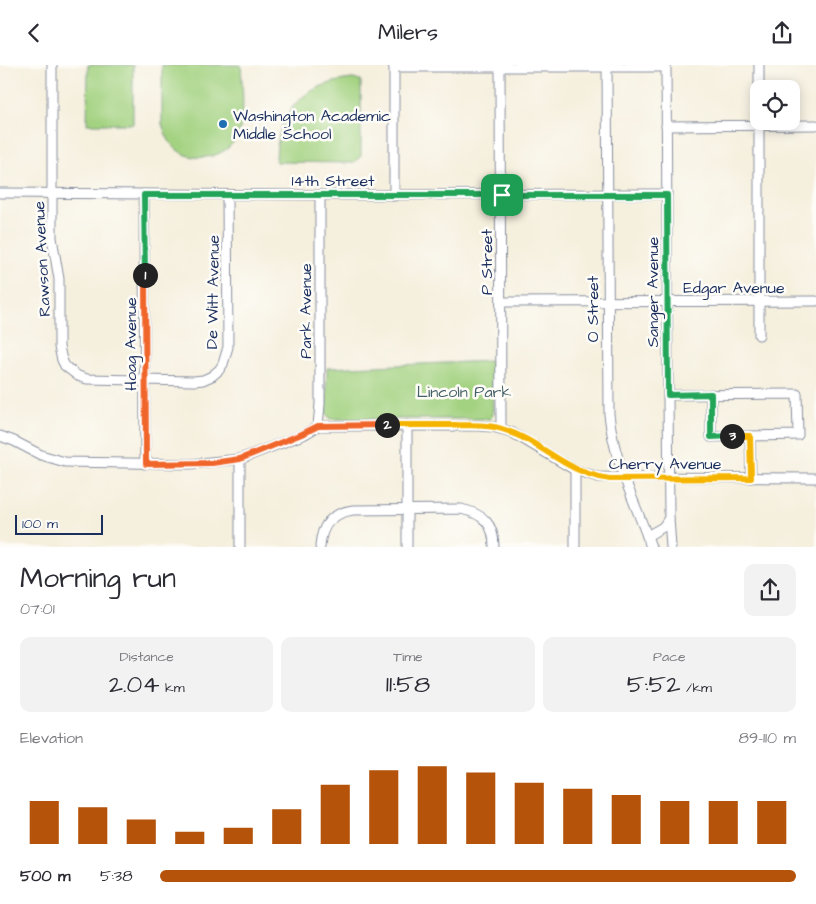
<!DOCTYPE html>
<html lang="en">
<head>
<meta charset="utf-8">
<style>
  body { margin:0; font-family:"Architects Daughter",sans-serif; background:#f2f2f3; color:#2b2b33; height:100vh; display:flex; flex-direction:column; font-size:19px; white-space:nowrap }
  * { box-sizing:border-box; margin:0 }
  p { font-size:16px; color:#7c7c81 }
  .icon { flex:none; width:28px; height:28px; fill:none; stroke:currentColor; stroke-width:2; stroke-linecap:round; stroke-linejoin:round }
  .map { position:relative; height:482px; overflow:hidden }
  .details { display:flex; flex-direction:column; background:#fff; flex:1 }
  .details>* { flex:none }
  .buttons { position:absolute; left:750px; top:15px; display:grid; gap:10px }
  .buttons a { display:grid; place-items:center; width:50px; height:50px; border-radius:10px; background:#fff; box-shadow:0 2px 12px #0003; font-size:25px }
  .scale { position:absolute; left:15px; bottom:12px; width:88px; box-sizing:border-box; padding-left:5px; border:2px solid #1b2f5e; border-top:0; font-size:14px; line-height:18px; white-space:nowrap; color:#1b2f5e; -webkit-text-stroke:4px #fdfcf7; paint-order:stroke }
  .pin { position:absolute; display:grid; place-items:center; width:42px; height:42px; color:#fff; margin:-21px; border-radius:10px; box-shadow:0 2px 8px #0006 }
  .km { position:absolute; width:25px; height:25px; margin:-12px; border-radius:50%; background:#222; color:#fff; font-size:14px; line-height:25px; text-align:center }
  .round { display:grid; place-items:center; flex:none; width:52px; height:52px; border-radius:10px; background:#f2f2f3 }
  .summary { display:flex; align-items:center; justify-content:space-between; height:85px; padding:0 20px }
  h1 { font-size:28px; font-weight:600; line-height:38px }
  .figures { display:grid; grid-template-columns:repeat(3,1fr); gap:8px; height:85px; padding:5px 20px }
  .figures div { display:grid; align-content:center; border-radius:10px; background:#f2f2f3; text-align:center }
  .figures b { font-size:25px; font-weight:600 }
  .figures small { font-size:14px; font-weight:400 }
  .figures p { font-size:14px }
  .chart { height:140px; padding:10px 20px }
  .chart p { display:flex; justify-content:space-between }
  .chart svg { width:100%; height:90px; margin-top:5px; stroke:#b45309; stroke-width:6 }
  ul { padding:0 20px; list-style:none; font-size:16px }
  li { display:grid; grid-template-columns:80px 60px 1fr; align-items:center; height:38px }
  li i { height:12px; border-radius:6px; background:#b45309 }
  header { display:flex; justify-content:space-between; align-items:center; height:65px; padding:0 20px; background:#fff; font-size:22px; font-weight:600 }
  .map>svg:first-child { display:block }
  .green { fill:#a3d280; stroke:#5f806f }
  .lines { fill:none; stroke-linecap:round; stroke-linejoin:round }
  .minor-casing { stroke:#888f9e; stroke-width:11 }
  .minor { stroke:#fff; stroke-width:9 }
  .split-1-casing { stroke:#fff; stroke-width:10 }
  .split-2-casing { stroke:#fff; stroke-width:10 }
  .split-3-casing { stroke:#fff; stroke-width:10 }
  .split-4-casing { stroke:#fff; stroke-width:10 }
  .split-1 { stroke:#22a559; stroke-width:6 }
  .split-2 { stroke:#f0652b; stroke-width:6 }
  .split-3 { stroke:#f5b400; stroke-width:6 }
  .split-4 { stroke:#22a559; stroke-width:6 }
  .poi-dot { fill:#1f6fb2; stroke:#fdfcf7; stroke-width:2 }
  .labels { text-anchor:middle; stroke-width:5; stroke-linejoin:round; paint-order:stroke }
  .poi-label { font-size:16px; fill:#1b2f5e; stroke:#fdfcf7; text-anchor:start }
  .street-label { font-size:16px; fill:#1b2f5e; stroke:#fdfcf7 }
  .park-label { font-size:16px; fill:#446068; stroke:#fdfcf7 }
</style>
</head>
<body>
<header><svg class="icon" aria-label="back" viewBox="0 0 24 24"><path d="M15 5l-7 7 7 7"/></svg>Milers<svg class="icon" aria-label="share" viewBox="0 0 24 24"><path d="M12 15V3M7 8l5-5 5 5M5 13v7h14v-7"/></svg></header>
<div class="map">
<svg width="816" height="482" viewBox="0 0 816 482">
  <rect width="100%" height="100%" fill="#fdfcf7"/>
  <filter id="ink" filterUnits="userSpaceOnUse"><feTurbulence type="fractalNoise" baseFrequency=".02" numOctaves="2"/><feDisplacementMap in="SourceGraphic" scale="10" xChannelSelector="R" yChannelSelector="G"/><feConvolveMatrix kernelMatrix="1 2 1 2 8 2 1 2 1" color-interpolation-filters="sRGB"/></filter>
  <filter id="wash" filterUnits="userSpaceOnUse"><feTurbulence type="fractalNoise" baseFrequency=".0096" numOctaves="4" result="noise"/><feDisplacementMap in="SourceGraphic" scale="20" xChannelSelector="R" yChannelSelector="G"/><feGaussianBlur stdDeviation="1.12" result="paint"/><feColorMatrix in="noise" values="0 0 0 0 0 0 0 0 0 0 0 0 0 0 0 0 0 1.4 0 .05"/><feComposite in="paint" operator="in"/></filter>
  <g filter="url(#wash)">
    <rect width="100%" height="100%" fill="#f5efdd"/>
    <g class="green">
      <path d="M88 0H133V59H87Z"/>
      <path d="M162 0H241C242 20 246 51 238 70 227 94 190 101 172 80 167 74 165 67 162 59Z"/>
      <path d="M352 14 361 15V91L353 98 276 97C276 47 303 19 352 14Z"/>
      <path d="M492 296 493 350 490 354H331L326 349 327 303Z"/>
    </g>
  </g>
  <g filter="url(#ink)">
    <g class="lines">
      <defs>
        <g id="minor">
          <path d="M52 0V173L59 214V282L62 295 65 301 78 311 87 314 194 316 203 315 212 311 219 305 223 299 228 282 227 130"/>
          <path d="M500 0 501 363"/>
          <path d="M607 0 609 349C614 398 635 436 651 482"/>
          <path d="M666 0 668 330 669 453 671 482"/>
          <path d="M759 0V24"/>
          <path d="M394 2H666"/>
          <path d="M666 61 816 60"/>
          <path d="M0 128 320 130 667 129"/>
          <path d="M144 129 145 399"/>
          <path d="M394 131V0"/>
          <path d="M501 237 816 236"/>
          <path d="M759 270V56"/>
          <path d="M711 329V372L750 371"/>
          <path d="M668 330 797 329 798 370 750 371 751 413"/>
          <path d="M318 361 320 339V130"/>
          <path d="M0 371 14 376 41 390 65 397 190 399 240 394 305 369 318 361H477L493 362 511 367 575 405 598 412 816 413"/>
          <path d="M575 405V482"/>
          <path d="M647 471 663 462 669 453"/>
          <path d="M240 482V394"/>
          <path d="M320 482C321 460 332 448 353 445L461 444C483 449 494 458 494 482"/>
          <path d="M407 482V360"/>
        </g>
      </defs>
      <use href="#minor" class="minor-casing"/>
      <use href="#minor" class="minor"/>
    </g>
  </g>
  <g class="lines" filter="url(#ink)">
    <defs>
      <path id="split-1" d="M145 210 144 130H502"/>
      <path id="split-2" d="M145 210 146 399 212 398 240 394 304 368 318 361 387 360"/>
      <path id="split-3" d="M387 360C410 360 433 360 456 360 471 361 488 359 502 364 542 376 564 408 610 414L751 413 750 371H732"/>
      <path id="split-4" d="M502 130H667L668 330 711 329V372L732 371"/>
    </defs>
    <use href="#split-1" class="split-1-casing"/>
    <use href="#split-2" class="split-2-casing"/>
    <use href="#split-3" class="split-3-casing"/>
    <use href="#split-4" class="split-4-casing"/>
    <use href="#split-1" class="split-1"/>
    <use href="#split-2" class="split-2"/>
    <use href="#split-3" class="split-3"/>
    <use href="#split-4" class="split-4"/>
  </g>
  <circle class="poi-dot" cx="223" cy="59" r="5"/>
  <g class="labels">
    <g class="poi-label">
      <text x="233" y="56">Washington Academic<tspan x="233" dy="18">Middle School</tspan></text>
    </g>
    <g class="street-label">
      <text x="333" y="121">14th Street</text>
      <text transform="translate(41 194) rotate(-93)" y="6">Rawson Avenue</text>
      <text transform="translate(486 197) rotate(-90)" y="6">P Street</text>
      <text x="734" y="228">Edgar Avenue</text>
      <text transform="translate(212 227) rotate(-89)" y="6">De Witt Avenue</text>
      <text transform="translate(652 227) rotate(-90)" y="6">Sanger Avenue</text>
      <text transform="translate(592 244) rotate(-90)" y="6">O Street</text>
      <text transform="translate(305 246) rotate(-90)" y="6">Park Avenue</text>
      <text transform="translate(130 279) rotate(-90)" y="6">Hoag Avenue</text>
      <text x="665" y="404">Cherry Avenue</text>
    </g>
    <g class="park-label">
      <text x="464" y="332">Lincoln Park</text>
    </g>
  </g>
</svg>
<div class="buttons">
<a><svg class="icon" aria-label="locate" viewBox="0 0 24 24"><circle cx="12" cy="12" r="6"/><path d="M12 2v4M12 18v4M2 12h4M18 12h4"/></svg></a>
</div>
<div class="scale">100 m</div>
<div class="pin" style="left:502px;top:130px;background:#1e9e55"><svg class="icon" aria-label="arrive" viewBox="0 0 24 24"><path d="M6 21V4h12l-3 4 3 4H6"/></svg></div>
<b class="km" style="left:145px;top:210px">1</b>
<b class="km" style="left:387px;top:360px">2</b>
<b class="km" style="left:732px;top:371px">3</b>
</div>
<section class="details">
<div class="summary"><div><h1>Morning run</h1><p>07:01</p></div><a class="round"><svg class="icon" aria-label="share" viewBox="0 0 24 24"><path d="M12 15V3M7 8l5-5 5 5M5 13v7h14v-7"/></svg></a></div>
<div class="figures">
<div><p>Distance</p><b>2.04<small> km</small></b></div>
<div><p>Time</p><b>11:58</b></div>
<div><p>Pace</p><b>5:52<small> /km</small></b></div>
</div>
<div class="chart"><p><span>Elevation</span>89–110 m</p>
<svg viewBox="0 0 160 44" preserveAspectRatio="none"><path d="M5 44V23M15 44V26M25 44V32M35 44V38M45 44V36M55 44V27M65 44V15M75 44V8M85 44V6M95 44V9M105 44V14M115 44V17M125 44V20M135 44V23M145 44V23M155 44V23"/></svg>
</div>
<ul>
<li><b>500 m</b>5:38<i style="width:100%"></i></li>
</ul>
</section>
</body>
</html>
